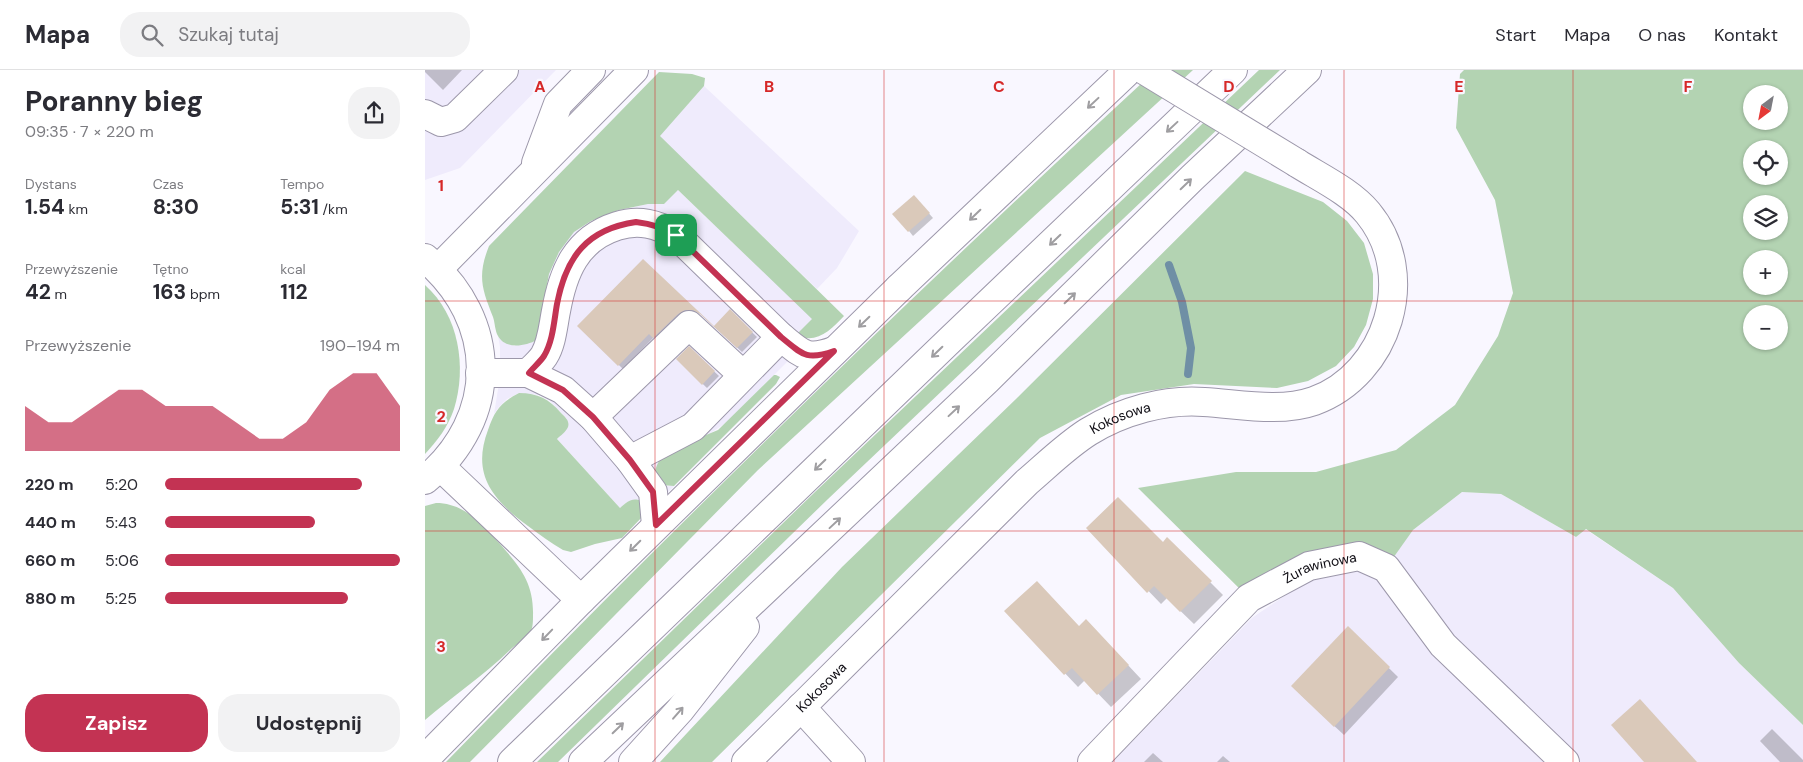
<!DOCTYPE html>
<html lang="pl">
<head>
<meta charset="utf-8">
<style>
  body { margin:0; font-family:"DM Sans",sans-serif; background:#f2f2f3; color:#2b2b33; height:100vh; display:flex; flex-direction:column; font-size:19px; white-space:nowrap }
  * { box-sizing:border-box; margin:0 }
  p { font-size:16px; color:#7c7c81 }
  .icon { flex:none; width:28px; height:28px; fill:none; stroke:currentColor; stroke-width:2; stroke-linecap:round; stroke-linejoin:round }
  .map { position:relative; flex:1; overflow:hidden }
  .details { display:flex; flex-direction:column; background:#fff; width:425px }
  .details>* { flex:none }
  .needle { width:32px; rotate:212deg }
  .buttons { position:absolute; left:1318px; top:15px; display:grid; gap:10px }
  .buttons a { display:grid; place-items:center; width:45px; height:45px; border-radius:50%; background:#fff; box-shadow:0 1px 4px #0004; font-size:25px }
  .pin { position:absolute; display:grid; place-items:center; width:42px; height:42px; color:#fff; margin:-21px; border-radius:10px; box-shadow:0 2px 8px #0006 }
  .round { display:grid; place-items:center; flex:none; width:52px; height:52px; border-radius:20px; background:#f2f2f3 }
  .summary { display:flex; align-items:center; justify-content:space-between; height:85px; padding:0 25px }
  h1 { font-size:28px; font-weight:700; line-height:38px }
  .figures { display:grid; grid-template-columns:repeat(3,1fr); gap:8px; height:85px; padding:5px 25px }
  .figures div { display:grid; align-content:center }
  .figures b { font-size:21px; font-weight:700 }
  .figures small { font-size:14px; font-weight:400 }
  .figures p { font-size:14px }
  .chart { height:140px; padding:10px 25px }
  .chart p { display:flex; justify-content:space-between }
  .chart svg { width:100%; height:90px; margin-top:5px; fill:#c33353; opacity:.7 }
  .action { display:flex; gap:10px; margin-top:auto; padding:10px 25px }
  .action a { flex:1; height:58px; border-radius:20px; background:#c33353; color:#fff; font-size:20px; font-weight:700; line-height:58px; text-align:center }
  .action a+a { background:#f2f2f3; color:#2b2b33 }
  ul { padding:0 25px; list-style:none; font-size:16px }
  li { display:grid; grid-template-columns:80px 60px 1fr; align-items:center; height:38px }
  li i { height:12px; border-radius:6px; background:#c33353 }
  header { display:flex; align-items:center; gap:30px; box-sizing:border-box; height:70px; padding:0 25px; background:#fff; border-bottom:1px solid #e1e1e2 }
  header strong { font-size:24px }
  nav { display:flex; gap:28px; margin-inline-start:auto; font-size:18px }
  .search { width:350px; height:45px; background:#f2f2f3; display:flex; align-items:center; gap:12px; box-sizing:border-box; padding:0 18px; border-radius:20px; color:#7c7c81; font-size:19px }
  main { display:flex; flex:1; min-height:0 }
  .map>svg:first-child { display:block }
  .built { fill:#efebfc }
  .green { fill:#b3d3b2; fill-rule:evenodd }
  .shadow { fill:#0003 }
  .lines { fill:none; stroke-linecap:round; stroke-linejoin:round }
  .stream { stroke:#6f8fa5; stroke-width:8 }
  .building { fill:#dac9ba }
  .minor-casing { stroke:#9c97aa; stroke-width:30 }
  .major-casing { stroke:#9c97aa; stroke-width:30 }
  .minor { stroke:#fff; stroke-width:28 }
  .major { stroke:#fff; stroke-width:28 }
  .minor-bridge-casing { stroke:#9c97aa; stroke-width:30; stroke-linecap:butt }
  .minor-bridge { stroke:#fff; stroke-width:28 }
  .oneway { stroke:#9f9ea1 }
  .route-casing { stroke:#fff; stroke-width:10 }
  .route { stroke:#c33353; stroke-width:6 }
  .grid { fill:none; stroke:#d62828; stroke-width:1; stroke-opacity:0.55 }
  .labels { text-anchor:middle; stroke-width:4.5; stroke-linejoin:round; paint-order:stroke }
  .street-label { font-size:14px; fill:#0e0c13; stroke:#f9f7ff }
  .grid-label { font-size:16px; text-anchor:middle; font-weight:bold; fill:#d62828; stroke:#f9f7ff; stroke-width:4.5; stroke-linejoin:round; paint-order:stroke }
</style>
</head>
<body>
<header>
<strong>Mapa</strong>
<div class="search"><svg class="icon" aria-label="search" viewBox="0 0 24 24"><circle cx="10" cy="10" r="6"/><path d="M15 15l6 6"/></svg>Szukaj tutaj</div>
<nav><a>Start</a><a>Mapa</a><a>O nas</a><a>Kontakt</a></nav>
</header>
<main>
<section class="details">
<div class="summary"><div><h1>Poranny bieg</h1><p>09:35 · 7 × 220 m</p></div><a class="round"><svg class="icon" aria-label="share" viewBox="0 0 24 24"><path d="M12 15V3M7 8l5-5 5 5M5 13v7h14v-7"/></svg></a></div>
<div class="figures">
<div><p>Dystans</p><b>1.54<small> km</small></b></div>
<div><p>Czas</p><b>8:30</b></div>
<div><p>Tempo</p><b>5:31<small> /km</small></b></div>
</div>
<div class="figures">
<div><p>Przewyższenie</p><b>42<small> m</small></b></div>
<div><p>Tętno</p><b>163<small> bpm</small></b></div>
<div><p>kcal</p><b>112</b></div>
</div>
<div class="chart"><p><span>Przewyższenie</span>190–194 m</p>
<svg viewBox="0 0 160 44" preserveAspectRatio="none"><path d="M0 44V22L10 30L20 30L30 22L40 14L50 14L60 22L70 22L80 22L90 30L100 38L110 38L120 30L130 14L140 6L150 6L160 22V44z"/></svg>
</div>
<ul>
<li><b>220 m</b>5:20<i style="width:84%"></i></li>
<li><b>440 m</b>5:43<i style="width:64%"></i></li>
<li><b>660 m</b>5:06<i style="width:100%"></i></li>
<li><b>880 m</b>5:25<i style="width:78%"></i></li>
</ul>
<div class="action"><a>Zapisz</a><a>Udostępnij</a></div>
</section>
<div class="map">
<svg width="1378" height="692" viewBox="0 0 1378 692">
  <rect width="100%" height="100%" fill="#f9f7ff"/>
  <g class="built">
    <path d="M0 0H131L35 98 0 110Z"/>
    <path d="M279 16 434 161 412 198 392 219 234 66Z"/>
    <path d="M253 120 388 249 379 269H385L301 353 284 364 243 381 242 416H249L216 449 219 445 202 432 195 438 132 369 141 360 142 349 125 331 114 325 94 323 82 329 73 338 69 344 75 307V277L73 266 81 273 90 276 122 220 124 204 134 182 149 162 166 151 194 140 223 134H239Z"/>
    <path d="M1037 422 1076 424 1151 467 1160 459 1248 518 1314 593 1378 655V692H688L827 548 887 507 960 498 988 460Z"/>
  </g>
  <g class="green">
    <path d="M731 0H768L333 400 45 692H21C251 455 488 224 731 0Z"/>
    <path d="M834 0H855L403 429 133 692H112L391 421Z"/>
    <path d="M1039 0H1378V655L1314 593 1248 518 1161 459 1151 467 1076 424 1037 422 988 460 961 498 934 486 824 528 713 418 811 402H891L971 380 1030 335 1073 266 1088 223 1070 130 1031 58 1035 4ZM1326 24H1354V51H1326ZM1326 79H1354V106H1326ZM1326 134H1354V161H1326ZM1326 189H1354V216H1326ZM1326 244H1354V271H1326Z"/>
    <path d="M234 2 267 4 280 8 279 16 235 66 419 246C406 260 391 275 371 265L387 249 253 120 239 134H223L194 140 166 151 149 162 134 182 124 204 112 270C100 276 81 280 73 266 70 261 70 253 68 247 57 219 52 206 64 176Z"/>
    <path d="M820 101 898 132 922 151 939 173 948 204V229L941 255 929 277 911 296 883 311 852 318 769 314 696 325 615 368 287 692H235L417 497 591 329Z"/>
    <path d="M0 215C34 245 42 297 29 339 23 357 12 371 0 384Z"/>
    <path d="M349 305H351L355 307 351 314 249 416 236 415 229 404C232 394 234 388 243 381L293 360Z"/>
    <path d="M94 323C113 323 124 329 136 343 140 347 145 351 143 357 141 362 135 366 132 369L195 438C202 432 207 427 216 431L219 445 197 468 170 474 146 482 138 480C126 473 114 464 103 456 68 430 46 405 63 360 70 340 75 333 94 323Z"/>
    <path d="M11 433C40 433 58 455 76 475 96 498 109 514 108 546 108 550 108 557 106 561 102 568 92 574 86 579 59 605 28 626 0 650V436Z"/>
  </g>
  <g class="shadow">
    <path d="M0 0H37L18 20 0 2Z"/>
    <path d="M493 131 508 148 488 166 484 161Z"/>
    <path d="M218 191 274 244H265L233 271 229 267 198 299 154 256Z"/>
    <path d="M305 241 332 267 317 282 290 257Z"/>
    <path d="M264 278 294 306 282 318 252 289Z"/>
    <path d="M663 458 738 473 742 469 798 525 769 554 742 528 736 534Z"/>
    <path d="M581 541 655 557 674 564 716 609 686 637 660 610 653 617Z"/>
    <path d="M923 558 973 607 919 665 876 625Z"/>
    <path d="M1347 659 1378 690V692H1355L1335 671Z"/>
    <path d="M728 683 738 692H719Z"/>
    <path d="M798 686 805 692H792Z"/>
  </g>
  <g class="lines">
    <path class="stream" d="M744 195 757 232 766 278 763 304"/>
  </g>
  <g class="building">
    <path d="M489 125 505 143 483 162 467 144Z"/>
    <path d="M218 189 289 256 305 239 328 262 312 278 275 244 268 240H260L253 244 228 268 224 264 193 296 152 256Z"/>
    <path d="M264 276 290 301 277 315 251 289Z"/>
    <path d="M693 427 738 472 742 467 787 511 755 542 729 516 722 523 661 458Z"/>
    <path d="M612 511 654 556 661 549 704 595 672 625 647 598 639 605 579 541Z"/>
    <path d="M923 556 965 597 909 657 866 616Z"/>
    <path d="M1215 629 1272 692H1219L1186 655Z"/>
  </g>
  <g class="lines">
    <defs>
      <g id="minor">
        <path d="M0 44 16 52 30 48 79 0"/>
        <path d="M111 93 133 34 166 0"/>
        <path d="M0 188C74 250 75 348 0 410"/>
        <path d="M13 199 209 0"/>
        <path d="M55 303H103L138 320 168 347 205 390 228 422 231 455"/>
        <path d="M103 303C108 298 115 292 119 286 127 273 128 256 131 241 138 202 151 169 192 156 214 149 232 154 251 165L356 267C377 284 381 291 409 281"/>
        <path d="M168 347 264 255 318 305"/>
        <path d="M205 390 268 357 356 267"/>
        <path d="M16 397 156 530 474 218"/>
        <path d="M376 637 426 692"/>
        <path id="s1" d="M321 692 602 412C622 395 641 376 663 362 697 341 740 329 779 332 814 334 855 343 889 331 963 304 994 205 943 143 926 122 894 107 872 93"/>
        <path id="s2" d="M667 692 824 528 884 496 934 486 961 498 1018 575 1140 692"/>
      </g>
      <g id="major">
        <path d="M474 218 704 0"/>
        <path d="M0 689 156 530"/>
        <path d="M87 692 526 269 808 0"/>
        <path d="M158 692 562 310 767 108 882 0"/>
        <path d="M208 692 255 640 320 557"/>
      </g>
    </defs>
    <use href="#minor" class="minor-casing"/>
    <use href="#major" class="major-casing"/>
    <use href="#minor" class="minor"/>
    <use href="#major" class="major"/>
    <defs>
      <path id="minor-bridge" d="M719 0 872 93"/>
    </defs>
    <use href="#minor-bridge" class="minor-bridge-casing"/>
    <use href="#minor-bridge" class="minor-bridge"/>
  </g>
  <defs><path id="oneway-shaft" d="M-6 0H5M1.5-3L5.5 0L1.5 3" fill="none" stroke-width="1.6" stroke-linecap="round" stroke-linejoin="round" transform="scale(1.25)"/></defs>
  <g class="oneway">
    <use href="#oneway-shaft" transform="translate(668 33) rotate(137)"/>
    <use href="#oneway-shaft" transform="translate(747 57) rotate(137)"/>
    <use href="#oneway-shaft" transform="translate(761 114) rotate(-44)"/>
    <use href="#oneway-shaft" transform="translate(550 145) rotate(136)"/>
    <use href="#oneway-shaft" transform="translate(630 170) rotate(136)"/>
    <use href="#oneway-shaft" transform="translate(645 228) rotate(-44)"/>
    <use href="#oneway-shaft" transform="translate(439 252) rotate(136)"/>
    <use href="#oneway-shaft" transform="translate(512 282) rotate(136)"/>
    <use href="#oneway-shaft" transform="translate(529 341) rotate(-43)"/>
    <use href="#oneway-shaft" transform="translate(395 395) rotate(136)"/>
    <use href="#oneway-shaft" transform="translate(410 453) rotate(-43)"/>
    <use href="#oneway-shaft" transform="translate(210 476) rotate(135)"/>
    <use href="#oneway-shaft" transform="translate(122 565) rotate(134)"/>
    <use href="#oneway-shaft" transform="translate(253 643) rotate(-49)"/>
    <use href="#oneway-shaft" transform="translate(193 658) rotate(-44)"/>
  </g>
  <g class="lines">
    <defs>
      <path id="route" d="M211 152C227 154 238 157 251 165L356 267C377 284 381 291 409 281L231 455 228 422 205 390 168 347 138 320 104 303C108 298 115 292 119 286 128 271 129 251 132 234 141 187 162 159 211 152Z"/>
    </defs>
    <use href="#route" class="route-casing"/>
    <use href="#route" class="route"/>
  </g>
  <path class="grid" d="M230 0V692M459 0V692M689 0V692M919 0V692M1148 0V692M0 231H1378M0 461H1378"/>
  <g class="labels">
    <g class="street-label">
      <text dy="5" stroke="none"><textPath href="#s1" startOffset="511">Kokosowa</textPath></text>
      <text dy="5" stroke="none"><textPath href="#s2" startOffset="305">Żurawinowa</textPath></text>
      <text dy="5" stroke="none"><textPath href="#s1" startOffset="106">Kokosowa</textPath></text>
    </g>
  </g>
  <g class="grid-label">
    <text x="115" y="22">A</text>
    <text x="344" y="22">B</text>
    <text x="574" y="22">C</text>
    <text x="804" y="22">D</text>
    <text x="1034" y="22">E</text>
    <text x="1263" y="22">F</text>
    <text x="16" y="121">1</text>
    <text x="16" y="352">2</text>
    <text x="16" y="582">3</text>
  </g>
</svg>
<div class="buttons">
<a><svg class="needle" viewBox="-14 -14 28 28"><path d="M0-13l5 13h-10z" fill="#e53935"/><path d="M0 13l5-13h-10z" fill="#7c7c81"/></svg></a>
<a><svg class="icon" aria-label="locate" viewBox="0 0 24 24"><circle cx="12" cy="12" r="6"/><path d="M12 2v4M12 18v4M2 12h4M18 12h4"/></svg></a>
<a><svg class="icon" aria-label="layers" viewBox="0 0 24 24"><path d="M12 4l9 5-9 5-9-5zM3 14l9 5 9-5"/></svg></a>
<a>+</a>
<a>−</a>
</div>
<div class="pin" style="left:251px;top:165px;background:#1e9e55"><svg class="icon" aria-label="arrive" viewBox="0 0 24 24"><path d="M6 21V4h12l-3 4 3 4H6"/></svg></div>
</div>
</main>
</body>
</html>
